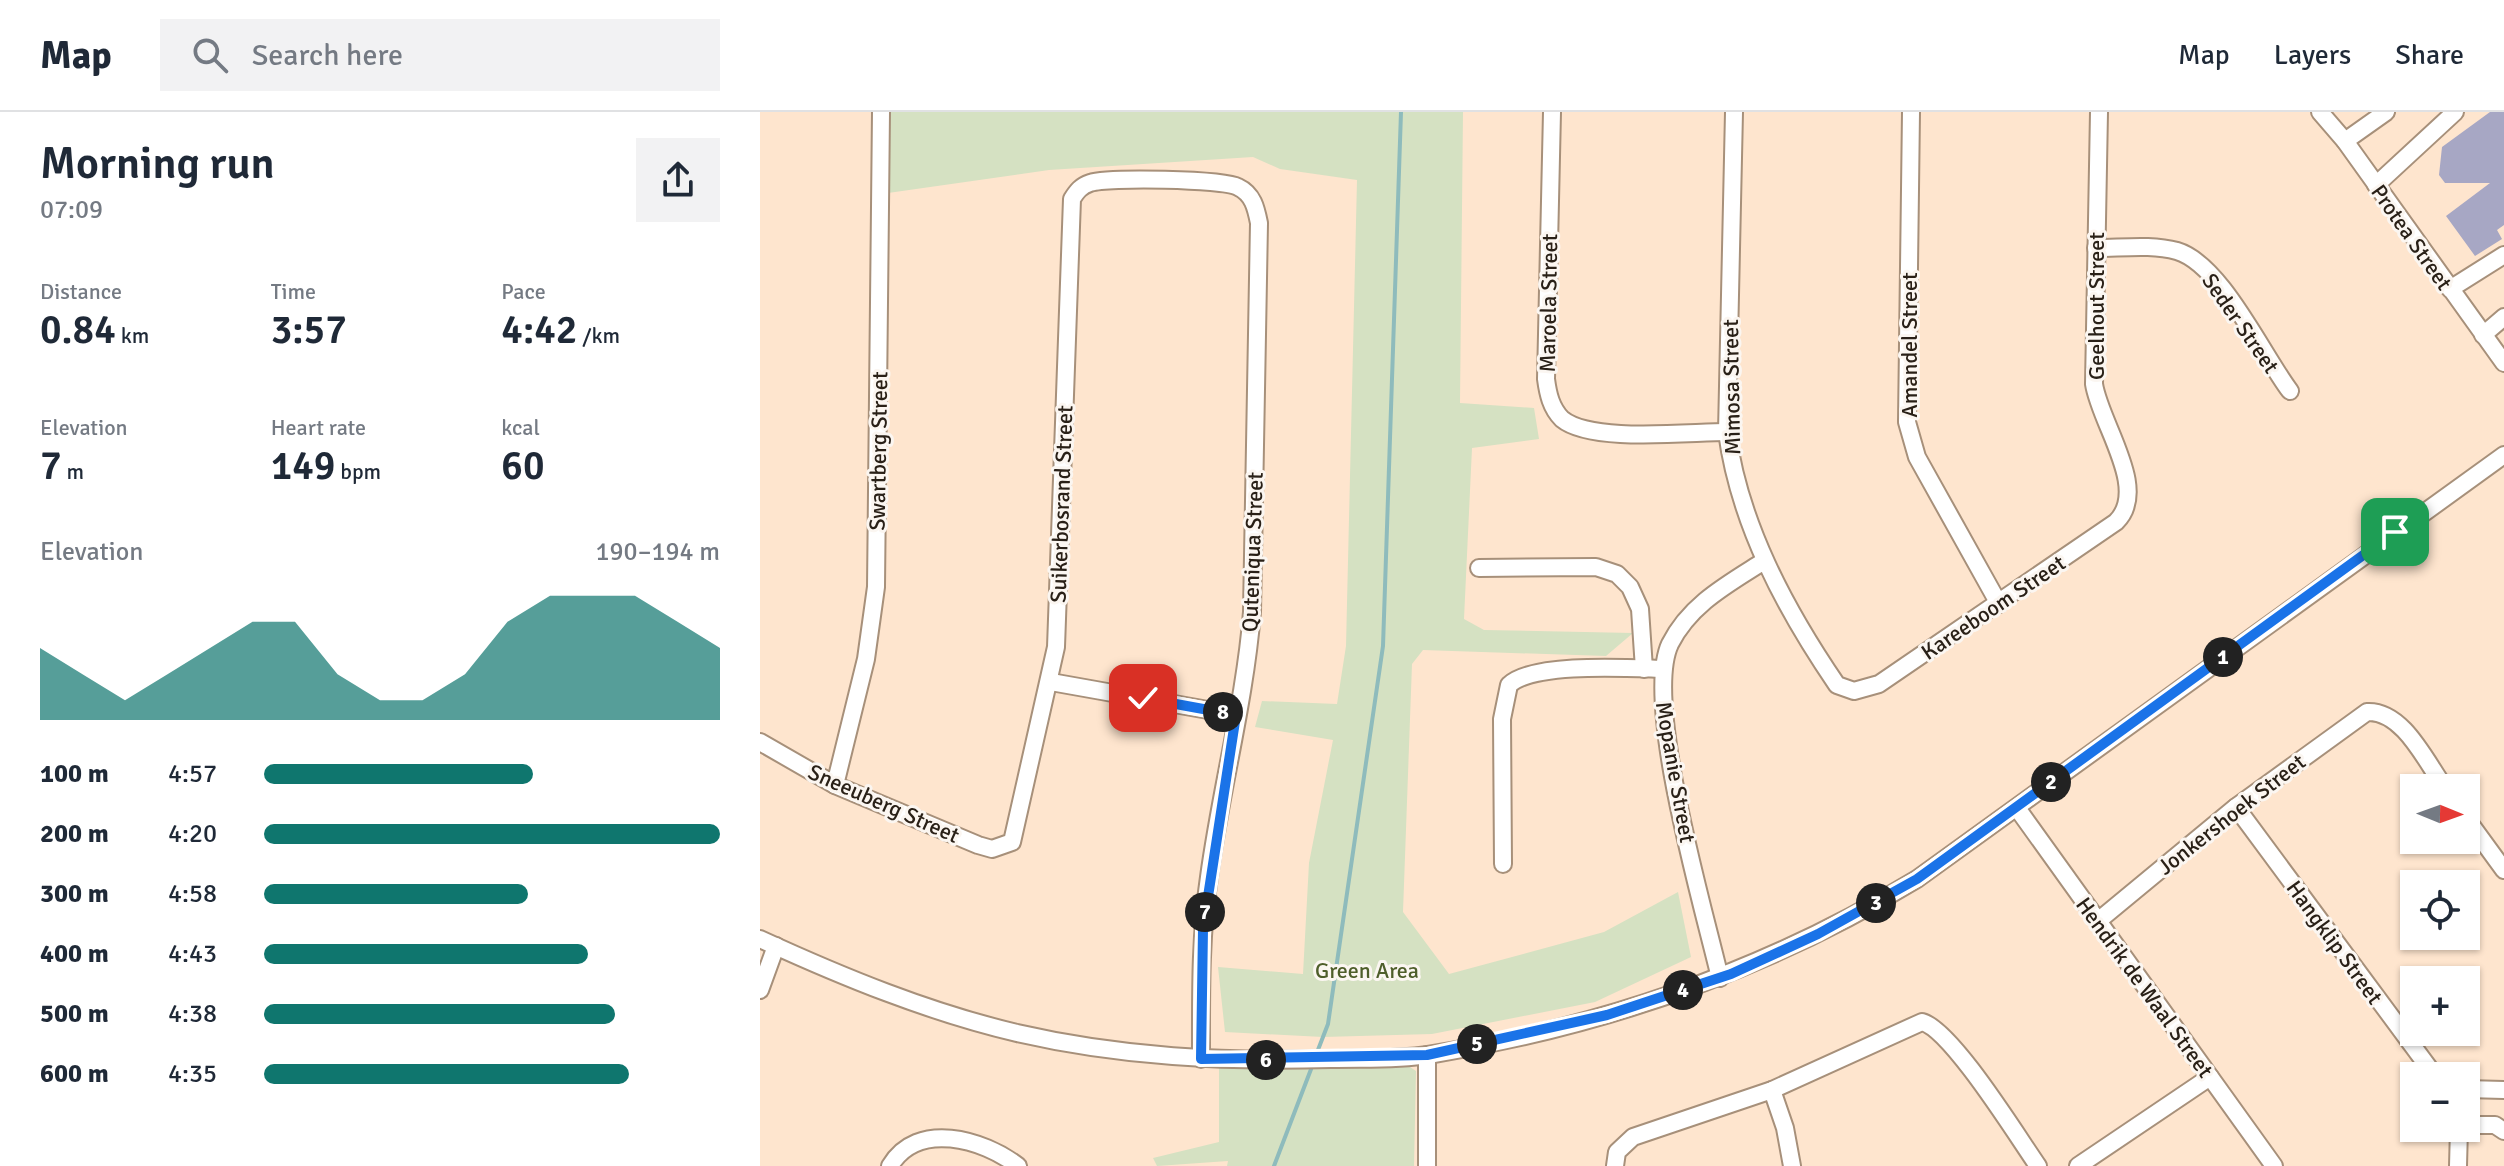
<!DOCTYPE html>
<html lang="en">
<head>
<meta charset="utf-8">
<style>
  body { margin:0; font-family:Signika,sans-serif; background:#f2f2f3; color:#1f2937; height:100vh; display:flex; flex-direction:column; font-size:30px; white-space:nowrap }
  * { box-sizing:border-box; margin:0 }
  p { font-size:26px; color:#747a83 }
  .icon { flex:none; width:44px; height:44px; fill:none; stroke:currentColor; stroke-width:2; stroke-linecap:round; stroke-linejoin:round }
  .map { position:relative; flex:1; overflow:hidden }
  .side { display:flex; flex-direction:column; background:#fff; width:760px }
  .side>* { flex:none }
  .needle { width:52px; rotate:91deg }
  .tools { position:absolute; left:1640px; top:662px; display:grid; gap:16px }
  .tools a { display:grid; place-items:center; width:80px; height:80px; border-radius:0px; background:#fff; box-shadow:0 2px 6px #0004; font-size:40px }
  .pin { position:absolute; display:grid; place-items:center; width:68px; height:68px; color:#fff; margin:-34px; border-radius:16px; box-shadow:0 4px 12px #0006 }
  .km { position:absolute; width:40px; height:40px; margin:-20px; border-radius:50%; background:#222; color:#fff; font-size:22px; line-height:40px; text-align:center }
  .round { display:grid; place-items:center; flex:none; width:84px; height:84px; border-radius:0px; background:#f2f2f3 }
  .headline { display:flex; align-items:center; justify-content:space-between; height:136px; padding:0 40px }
  h1 { font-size:44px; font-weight:600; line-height:60px }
  .metrics { display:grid; grid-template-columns:repeat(3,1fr); gap:12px; height:136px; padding:8px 40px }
  .metrics div { display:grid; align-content:center }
  .metrics b { font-size:40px; font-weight:600 }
  .metrics small { font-size:22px; font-weight:400 }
  .metrics p { font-size:22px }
  .chart { height:224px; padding:16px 40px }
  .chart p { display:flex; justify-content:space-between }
  .chart svg { width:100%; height:144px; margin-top:8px; fill:#0f766e; opacity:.7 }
  ul { padding:0 40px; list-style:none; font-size:26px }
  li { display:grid; grid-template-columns:128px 96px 1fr; align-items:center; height:60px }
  li i { height:20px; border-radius:10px; background:#0f766e }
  header { display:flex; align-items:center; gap:48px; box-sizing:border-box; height:112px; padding:0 40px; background:#fff; border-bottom:2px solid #e0e1e3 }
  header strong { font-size:38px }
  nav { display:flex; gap:44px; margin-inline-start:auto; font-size:28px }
  .search { width:560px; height:72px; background:#f2f2f3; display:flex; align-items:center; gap:20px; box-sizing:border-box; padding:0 28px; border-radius:0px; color:#747a83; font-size:30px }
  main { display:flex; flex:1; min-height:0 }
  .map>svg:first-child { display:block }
  .green { fill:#d5e1c2 }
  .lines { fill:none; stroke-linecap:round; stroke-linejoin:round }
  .stream { stroke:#8ebbbc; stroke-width:4 }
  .building { fill:#a7a7c4 }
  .minor-casing { stroke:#a7907a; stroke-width:20 }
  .minor { stroke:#fff; stroke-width:16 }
  .route-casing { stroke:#fff; stroke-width:16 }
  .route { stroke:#1a73e8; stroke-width:10 }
  .labels { text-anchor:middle; stroke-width:6; stroke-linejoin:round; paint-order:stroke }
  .street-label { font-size:22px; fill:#292017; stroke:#fbf6f1 }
  .park-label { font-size:22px; fill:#4e5e2a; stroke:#fbf6f1 }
</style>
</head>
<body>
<header>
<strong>Map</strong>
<div class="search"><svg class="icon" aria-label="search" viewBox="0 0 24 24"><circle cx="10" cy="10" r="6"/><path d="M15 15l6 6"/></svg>Search here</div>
<nav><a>Map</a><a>Layers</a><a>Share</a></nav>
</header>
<main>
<section class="side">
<div class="headline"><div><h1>Morning run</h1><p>07:09</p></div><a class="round"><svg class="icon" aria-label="share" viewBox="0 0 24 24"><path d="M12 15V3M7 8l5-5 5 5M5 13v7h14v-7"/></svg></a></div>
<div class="metrics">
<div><p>Distance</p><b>0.84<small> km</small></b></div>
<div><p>Time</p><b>3:57</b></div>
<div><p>Pace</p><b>4:42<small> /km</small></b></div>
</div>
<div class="metrics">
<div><p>Elevation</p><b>7<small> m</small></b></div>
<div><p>Heart rate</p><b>149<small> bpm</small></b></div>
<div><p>kcal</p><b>60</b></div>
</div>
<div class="chart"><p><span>Elevation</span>190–194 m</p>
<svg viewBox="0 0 160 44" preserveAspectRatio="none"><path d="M0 44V22L10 30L20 38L30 30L40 22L50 14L60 14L70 30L80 38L90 38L100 30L110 14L120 6L130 6L140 6L150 14L160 22V44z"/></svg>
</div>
<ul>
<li><b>100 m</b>4:57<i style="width:59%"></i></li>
<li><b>200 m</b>4:20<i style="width:100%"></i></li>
<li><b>300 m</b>4:58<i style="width:58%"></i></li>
<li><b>400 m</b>4:43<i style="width:71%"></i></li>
<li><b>500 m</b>4:38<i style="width:77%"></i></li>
<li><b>600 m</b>4:35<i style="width:80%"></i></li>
</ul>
</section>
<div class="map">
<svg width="1744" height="1054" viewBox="0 0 1744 1054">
  <rect width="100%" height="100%" fill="#fee5ce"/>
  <g class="green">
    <path d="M122 0H703L700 291 774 296 779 327 712 336 704 507 724 518 873 521 846 544 663 538 652 552 643 800 689 862 844 820 918 780 931 845 835 890 672 922 563 925 465 920 458 855 543 862 549 751 573 628 495 615 502 589 577 592 586 534 597 68 520 57 493 45 289 58 121 82Z"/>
    <path d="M459 949H641L656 959 654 1054H467L468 1049 397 1054 393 1046 459 1030Z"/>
  </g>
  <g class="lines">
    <g class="stream">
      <path d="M556 943 568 912 623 534 641 0"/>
      <path d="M514 1054 553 952"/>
    </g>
  </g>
  <path class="building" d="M1730 0H1744V113L1737 118 1742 127 1715 144 1686 104 1730 71H1685L1679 63 1682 35Z"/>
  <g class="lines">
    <defs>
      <g id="minor">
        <path d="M792 0 786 267C788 282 791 296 802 307 831 331 928 320 967 320"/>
        <path d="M974 0 967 320C979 411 1025 497 1077 573L1094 579 1119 572 1356 410C1390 377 1340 312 1334 272L1339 0"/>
        <path d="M1151 0 1147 310 1157 345 1239 492"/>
        <path d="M1560 0 1585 29 1744 251"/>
        <path d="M1585 29 1626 0"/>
        <path d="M1616 73 1695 0"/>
        <path d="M1336 136C1362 136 1392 132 1417 139 1461 152 1502 242 1530 279"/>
        <path d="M1690 177 1744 143"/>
        <path d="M1723 223 1744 205"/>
        <path d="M719 456 836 455 857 462 870 475 880 497 884 557"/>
        <path d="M291 570 476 603"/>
        <path d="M0 630 75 673 218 733 232 737 252 730 296 535 312 87C317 79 321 74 330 71 347 65 463 67 478 75 493 82 496 96 499 111L492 500C485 589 461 676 449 765 440 825 441 886 441 947"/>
        <path d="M75 673 106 547 116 475 121 0"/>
        <path d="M1476 695 1675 964"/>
        <path d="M1257 696 1514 1054"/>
        <path d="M1706 706 1744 758"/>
        <path d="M743 752 742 607 749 573C773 550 868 556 903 557"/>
        <path d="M1338 809 1476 695 1607 600C1643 598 1666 650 1685 676"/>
        <path d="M0 827C83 865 168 900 257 921 361 945 464 950 571 947 602 946 636 948 668 943 841 915 1007 858 1157 767L1744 343"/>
        <path d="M960 866C944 797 883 590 910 532 930 492 968 472 1004 449"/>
        <path d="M0 878 16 834"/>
        <path d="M1706 977 1744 978"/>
        <path d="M1012 978 1025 1016 1032 1054"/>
        <path d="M1706 1013H1735L1744 1019"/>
        <path d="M130 1054C157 1008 223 1027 258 1054"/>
        <path d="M667 1054V943"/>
        <path d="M855 1054 857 1040 873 1025 1012 978 1162 910C1191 917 1257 1024 1278 1054"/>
        <path d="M1318 1054 1450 965"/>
        <path d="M1698 1054 1699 1016"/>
      </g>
    </defs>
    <use href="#minor" class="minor-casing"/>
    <use href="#minor" class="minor"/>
  </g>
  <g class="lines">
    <defs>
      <path id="route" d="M383 586 476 603 443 817 441 947 667 943 847 903 971 862 1058 822 1157 767 1635 420"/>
    </defs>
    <use href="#route" class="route-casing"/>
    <use href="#route" class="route"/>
  </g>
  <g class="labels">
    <g class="street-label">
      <text transform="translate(1652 125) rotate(55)" y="8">Protea Street</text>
      <text transform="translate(788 191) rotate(-89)" y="8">Maroela Street</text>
      <text transform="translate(1336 194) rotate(-90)" y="8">Geelhout Street</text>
      <text transform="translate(1481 211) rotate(55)" y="8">Seder Street</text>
      <text transform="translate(1149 233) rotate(-90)" y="8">Amandel Street</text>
      <text transform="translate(971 275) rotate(-91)" y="8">Mimosa Street</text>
      <text transform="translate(118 339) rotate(-89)" y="8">Swartberg Street</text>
      <text transform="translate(301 392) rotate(-88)" y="8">Suikerbosrand Street</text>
      <text transform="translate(492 440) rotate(-88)" y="8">Quteniqua Street</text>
      <text transform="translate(1233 495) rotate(-34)" y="8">Kareeboom Street</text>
      <text transform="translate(916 660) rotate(80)" y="8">Mopanie Street</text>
      <text transform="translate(124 691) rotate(24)" y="8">Sneeuberg Street</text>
      <text transform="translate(1471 702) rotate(-38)" y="8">Jonkershoek Street</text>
      <text transform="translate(1575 830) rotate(54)" y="8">Hangklip Street</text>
      <text transform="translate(1385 875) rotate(54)" y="8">Hendrik de Waal Street</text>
    </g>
    <g class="park-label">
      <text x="607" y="866">Green Area</text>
    </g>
  </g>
</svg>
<div class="tools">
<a><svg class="needle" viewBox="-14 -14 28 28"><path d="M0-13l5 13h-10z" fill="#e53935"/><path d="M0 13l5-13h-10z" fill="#747a83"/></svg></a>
<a><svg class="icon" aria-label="locate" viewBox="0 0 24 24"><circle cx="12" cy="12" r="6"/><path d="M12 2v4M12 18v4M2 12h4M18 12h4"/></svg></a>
<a>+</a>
<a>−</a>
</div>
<div class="pin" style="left:1635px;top:420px;background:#1e9e55"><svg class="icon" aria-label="arrive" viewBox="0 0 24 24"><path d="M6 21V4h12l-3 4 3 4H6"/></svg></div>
<div class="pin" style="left:383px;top:586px;background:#d93025"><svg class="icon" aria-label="check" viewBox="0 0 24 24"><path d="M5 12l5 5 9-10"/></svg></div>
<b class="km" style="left:1463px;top:545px">1</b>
<b class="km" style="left:1291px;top:670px">2</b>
<b class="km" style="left:1116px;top:791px">3</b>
<b class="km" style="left:923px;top:878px">4</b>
<b class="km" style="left:717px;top:932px">5</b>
<b class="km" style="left:506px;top:948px">6</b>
<b class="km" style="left:445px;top:800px">7</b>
<b class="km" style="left:463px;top:600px">8</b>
</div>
</main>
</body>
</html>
